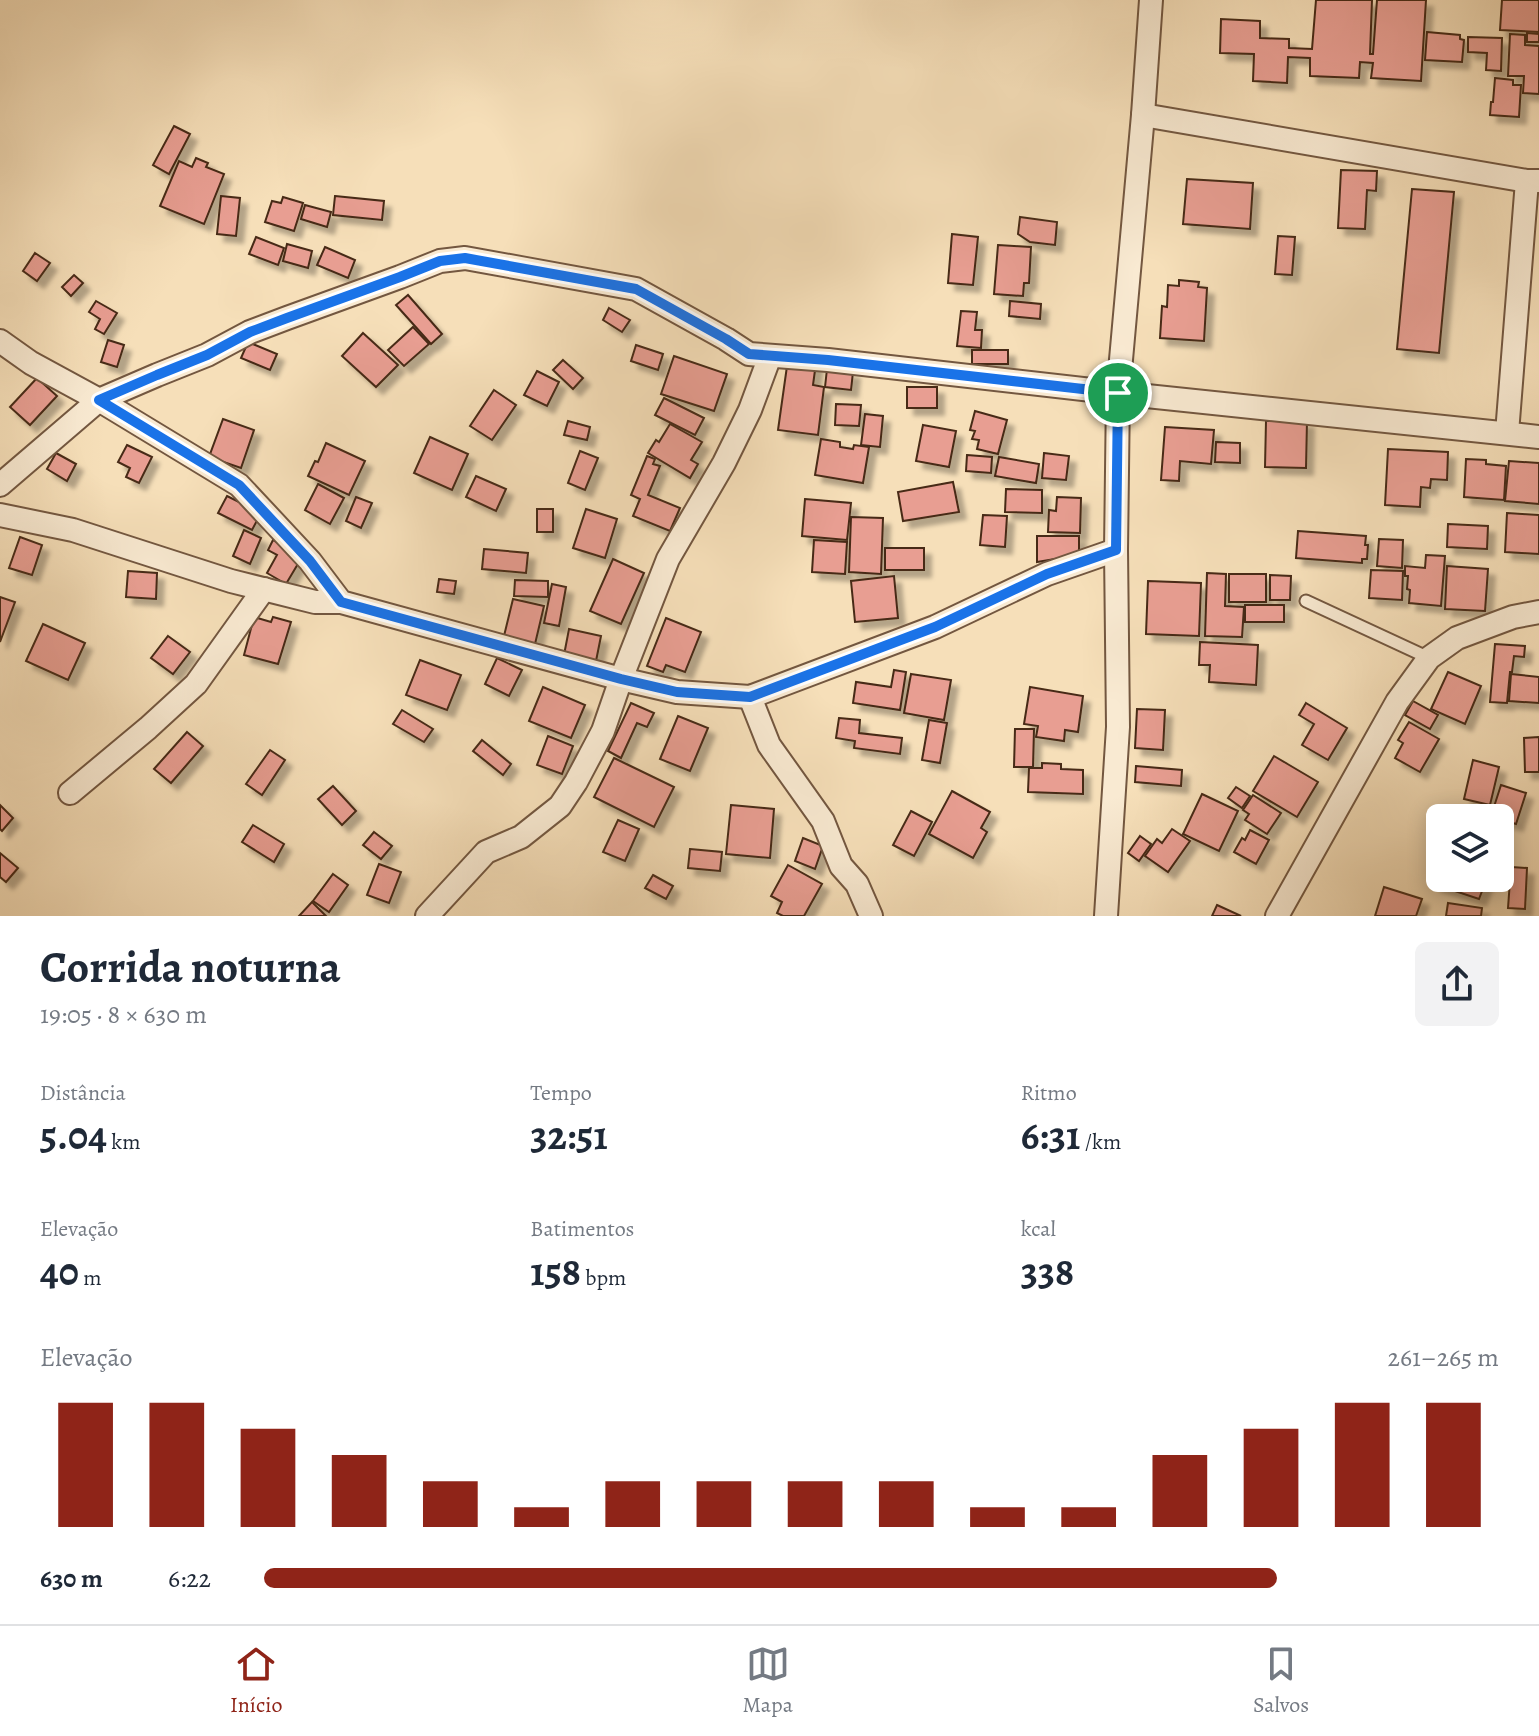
<!DOCTYPE html>
<html lang="pt">
<head>
<meta charset="utf-8">
<style>
  body { margin:0; font-family:Alegreya,serif; background:#f2f2f3; color:#1f2937; height:100vh; display:flex; flex-direction:column; font-size:30px; white-space:nowrap }
  * { box-sizing:border-box; margin:0 }
  p { font-size:26px; color:#747a83 }
  .icon { flex:none; width:44px; height:44px; fill:none; stroke:currentColor; stroke-width:2; stroke-linecap:round; stroke-linejoin:round }
  .map { position:relative; height:916px; overflow:hidden }
  .drawer { display:flex; flex-direction:column; background:#fff; flex:1 }
  .drawer>* { flex:none }
  .buttons { position:absolute; left:1426px; top:804px; display:grid; gap:16px }
  .buttons a { display:grid; place-items:center; width:88px; height:88px; border-radius:12px; background:#fff; box-shadow:0 4px 20px #0003; font-size:40px }
  .pin { position:absolute; display:grid; place-items:center; width:68px; height:68px; color:#fff; margin:-34px; border:4px solid #fff; border-radius:50%; box-shadow:0 2px 8px #0007 }
  .round { display:grid; place-items:center; flex:none; width:84px; height:84px; border-radius:12px; background:#f2f2f3 }
  .summary { display:flex; align-items:center; justify-content:space-between; height:136px; padding:0 40px }
  h1 { font-size:44px; font-weight:600; line-height:60px }
  .stats { display:grid; grid-template-columns:repeat(3,1fr); gap:12px; height:136px; padding:8px 40px }
  .stats div { display:grid; align-content:center }
  .stats b { font-size:40px; font-weight:600 }
  .stats small { font-size:22px; font-weight:400 }
  .stats p { font-size:22px }
  .chart { height:224px; padding:16px 40px }
  .chart p { display:flex; justify-content:space-between }
  .chart svg { width:100%; height:144px; margin-top:8px; stroke:#8f2418; stroke-width:6 }
  ul { padding:0 40px; list-style:none; font-size:26px }
  li { display:grid; grid-template-columns:128px 96px 1fr; align-items:center; height:60px }
  li i { height:20px; border-radius:10px; background:#8f2418 }
  .tabs { display:flex; justify-content:space-around; align-items:center; height:112px; border-top:2px solid #e0e1e3; background:#fff; font-size:22px; color:#747a83 }
  .tabs a { display:grid; justify-items:center; gap:4px }
  .tabs .on { color:#8f2418 }
  .map>svg:first-child { display:block }
  .building { fill:#e89e92; stroke:#472a17; stroke-width:2; filter:url(#shadow) }
  .lines { fill:none; stroke-linecap:round; stroke-linejoin:round }
  .service-casing { stroke:#735740; stroke-width:15 }
  .minor-casing { stroke:#735740; stroke-width:26 }
  .service { stroke:#f9ead2; stroke-width:11 }
  .minor { stroke:#f9ead2; stroke-width:22 }
  .route-casing { stroke:#fff; stroke-width:16 }
  .route { stroke:#1a73e8; stroke-width:10 }
</style>
</head>
<body>
<div class="map">
<svg width="1539" height="916" viewBox="0 0 1539 916">
  <defs>
    <filter id="shadow"><feDropShadow dx="7" dy="7" stdDeviation="2" flood-color="#0004"/></filter>
  </defs>
  <rect width="100%" height="100%" fill="#f6dfb9"/>
  <filter id="stains"><feTurbulence type="fractalNoise" baseFrequency=".0025" numOctaves="4"/><feColorMatrix values="0 0 0 0 .2 0 0 0 0 .09 0 0 0 0 .02 0 0 0 .5 -.17"/></filter>
  <radialGradient id="worn" r=".72"><stop offset=".6" stop-color="#630" stop-opacity="0"/><stop offset="1" stop-color="#630" stop-opacity=".3"/></radialGradient>
  <g class="building">
    <path d="M1316 0H1372L1370 54H1373L1377 0H1426L1421 81 1371 78 1373 63 1360 62 1359 78 1310 76V58L1288 57 1287 83 1253 81 1254 54 1220 53 1221 19 1260 21V38L1289 39V48L1312 49Z"/>
    <path d="M1502 0H1539V32L1500 30Z"/>
    <path d="M1427 32 1460 35V39L1464 40 1462 62 1425 60Z"/>
    <path d="M1527 33 1539 34V42H1527Z"/>
    <path d="M1510 34 1525 35V45L1539 46V94L1523 93 1524 76H1508Z"/>
    <path d="M1468 37 1502 38 1501 71 1486 70 1487 53 1468 52Z"/>
    <path d="M1495 78 1513 80V85H1521L1519 117 1490 115 1491 102H1493Z"/>
    <path d="M174 126 190 134 169 174 153 165Z"/>
    <path d="M196 158 208 163 206 167 224 174 204 224 160 206 179 161 192 167Z"/>
    <path d="M1341 170 1377 171 1376 191 1367 190 1365 229 1338 228Z"/>
    <path d="M1187 179 1253 183 1250 229 1183 224Z"/>
    <path d="M1412 189 1454 192 1439 353 1397 349Z"/>
    <path d="M221 196 240 198 236 236 217 234Z"/>
    <path d="M335 196 384 201 382 220 333 215Z"/>
    <path d="M283 197 303 203 294 231 265 222 272 201 281 203Z"/>
    <path d="M305 205 331 212 327 227 301 219Z"/>
    <path d="M1020 217 1057 222 1055 245 1030 242 1018 234Z"/>
    <path d="M952 234 978 237 973 285 948 283Z"/>
    <path d="M1278 236 1295 237 1292 275 1275 274Z"/>
    <path d="M256 237 284 248 278 265 249 254Z"/>
    <path d="M287 244 312 251 308 268 283 261Z"/>
    <path d="M998 245 1031 247 1029 283H1024L1023 296 994 294Z"/>
    <path d="M325 247 355 260 348 278 317 265Z"/>
    <path d="M35 253 50 263 37 281 23 271Z"/>
    <path d="M74 275 83 283 71 296 62 287Z"/>
    <path d="M1179 280 1199 282 1198 287 1207 288 1204 341 1160 338 1162 306 1167 307 1168 285 1179 286Z"/>
    <path d="M408 295 442 334 431 344 396 305Z"/>
    <path d="M96 301 117 313 104 334 95 329 100 319 89 312Z"/>
    <path d="M1010 301 1041 304 1040 319 1009 316Z"/>
    <path d="M609 308 630 320 622 332 603 320Z"/>
    <path d="M961 311 977 312 975 330H982L981 348 957 346Z"/>
    <path d="M413 327 429 344 404 366 388 350Z"/>
    <path d="M363 333 398 365 376 387 342 356Z"/>
    <path d="M108 340 124 345 117 367 101 362Z"/>
    <path d="M248 342 277 354 270 370 241 358Z"/>
    <path d="M636 345 663 354 658 370 631 361Z"/>
    <rect x="972" y="350" width="36" height="14"/>
    <path d="M674 356 727 374 714 411 661 394Z"/>
    <path d="M788 359 816 363 813 385 824 387 818 435 778 430Z"/>
    <path d="M563 360 583 378 573 389 553 370Z"/>
    <path d="M827 369 853 372 851 390 825 387Z"/>
    <path d="M537 371 559 382 547 406 524 395Z"/>
    <path d="M37 378 57 396 30 425 10 407Z"/>
    <rect x="907" y="387" width="30" height="21"/>
    <path d="M494 390 516 405 492 440 470 426Z"/>
    <path d="M664 398 704 418 695 435 655 415Z"/>
    <path d="M836 404 861 405 859 426 835 425Z"/>
    <path d="M975 411 1007 420 998 454 977 449 979 440 972 439 975 431 970 430Z"/>
    <path d="M865 414 883 416 880 447 861 445Z"/>
    <path d="M223 419 254 430 241 468 209 457Z"/>
    <path d="M568 421 590 427 587 440 564 435Z"/>
    <path d="M1266 421H1307L1306 468 1265 467Z"/>
    <path d="M670 424 702 442 691 460 698 464 690 478 648 453 656 440 659 442Z"/>
    <path d="M923 425 956 431 949 467 916 461Z"/>
    <path d="M1165 427 1214 430 1211 464 1180 461 1179 481 1161 480Z"/>
    <path d="M430 437 468 454 452 490 414 473Z"/>
    <path d="M821 439 840 442V447L853 449 854 445 869 447 863 483 815 475Z"/>
    <path d="M1216 442 1240 443V463L1215 462Z"/>
    <path d="M326 443 365 461 349 495 308 476 315 461 318 462Z"/>
    <path d="M127 445 152 457 139 483 126 477 130 468 118 462Z"/>
    <path d="M1388 449 1448 452 1447 480 1431 479 1430 488 1421 487 1420 507 1385 505Z"/>
    <path d="M580 451 598 458 585 490 568 483Z"/>
    <path d="M56 453 76 464 67 481 47 469Z"/>
    <path d="M1044 453 1069 456 1066 480 1042 478Z"/>
    <path d="M967 455 992 457 991 473 966 471Z"/>
    <path d="M647 456 655 459 653 464 660 466 648 495 680 508 670 531 633 516 640 499 631 495Z"/>
    <path d="M999 457 1039 464 1036 483 995 476Z"/>
    <path d="M1466 459 1486 460V464L1506 466 1504 500 1464 497Z"/>
    <path d="M1509 461 1539 463V504L1505 501Z"/>
    <path d="M476 476 506 489 496 511 466 497Z"/>
    <path d="M953 482 959 512 903 521 898 492Z"/>
    <path d="M318 484 344 498 330 524 305 510Z"/>
    <path d="M1006 489 1042 490V513L1005 512Z"/>
    <path d="M227 496 261 513 252 530 218 513Z"/>
    <path d="M356 497 372 503 361 528 346 521Z"/>
    <path d="M1057 497 1081 498 1080 533 1048 532 1049 510 1056 511Z"/>
    <path d="M805 499 851 503 847 540 802 536Z"/>
    <rect x="537" y="509" width="16" height="23"/>
    <path d="M586 509 617 519 605 558 573 548Z"/>
    <path d="M1507 513 1539 515V554L1505 552Z"/>
    <path d="M983 515 1007 516 1005 547 980 545Z"/>
    <path d="M851 517 883 518 881 574 849 572Z"/>
    <path d="M1448 524 1488 526 1487 549 1447 547Z"/>
    <path d="M244 530 261 538 250 564 233 556Z"/>
    <path d="M1298 531 1366 536 1365 545H1368L1367 559H1362V563L1296 558Z"/>
    <path d="M1037 536H1079V555L1037 562Z"/>
    <path d="M20 537 42 545 32 575 9 568Z"/>
    <path d="M1379 539 1403 540 1402 568 1377 566Z"/>
    <path d="M273 540 302 557 286 584 267 573 277 555 268 550Z"/>
    <path d="M814 540 847 542 845 574 812 572Z"/>
    <rect x="885" y="548" width="39" height="22"/>
    <path d="M484 549 528 553 526 573 482 569Z"/>
    <path d="M1426 555 1445 556 1441 606 1409 603 1410 590 1407 589 1408 576H1405V566L1425 568Z"/>
    <path d="M613 559 644 573 621 624 590 611Z"/>
    <path d="M1447 566 1488 569 1485 611 1445 609Z"/>
    <path d="M1371 570 1403 571 1402 600 1369 598Z"/>
    <path d="M128 571 157 573 156 599 126 597Z"/>
    <path d="M1207 573 1226 574 1225 606 1244 607 1242 637 1205 636Z"/>
    <rect x="1229" y="574" width="37" height="28"/>
    <path d="M1270 575 1291 576 1290 600H1270Z"/>
    <path d="M894 576 898 618 855 622 851 581Z"/>
    <path d="M439 579 456 581 454 594 437 592Z"/>
    <path d="M515 580 548 581V597L514 596Z"/>
    <path d="M1148 581 1201 583 1199 636 1146 634Z"/>
    <path d="M552 584 566 587 559 626 544 623Z"/>
    <path d="M0 597 15 602 0 642Z"/>
    <path d="M513 599 544 606 535 644 504 636Z"/>
    <rect x="1245" y="605" width="39" height="17"/>
    <path d="M254 617 271 622 273 617 291 622 278 664 244 655Z"/>
    <path d="M666 618 701 632 685 672 666 665 663 672 647 666Z"/>
    <path d="M43 624 85 643 68 680 26 661Z"/>
    <path d="M569 629 601 636 596 661 564 655Z"/>
    <path d="M168 636 190 652 173 674 151 658Z"/>
    <path d="M1200 642 1258 645 1256 685 1209 682 1210 665H1199Z"/>
    <path d="M1495 644 1525 646 1524 657 1514 656 1512 672H1510L1507 703 1490 702Z"/>
    <path d="M497 658 522 670 509 696 485 684Z"/>
    <path d="M420 660 461 675 447 710 406 695Z"/>
    <path d="M894 670 906 672 900 710 853 703 856 682 891 687Z"/>
    <path d="M1448 672 1481 686 1465 724 1431 709Z"/>
    <path d="M911 674 951 680 944 720 904 713Z"/>
    <path d="M1511 674 1539 677V703L1509 701Z"/>
    <path d="M543 687 585 705 571 738 529 721Z"/>
    <path d="M1030 687 1083 696 1078 732 1065 730 1064 741 1036 737 1038 726 1024 724Z"/>
    <path d="M1413 701 1438 715 1430 729 1405 715Z"/>
    <path d="M631 703 654 713 647 727 637 723 621 758 608 751Z"/>
    <path d="M1306 703 1347 728 1328 760 1302 745 1314 724 1299 715Z"/>
    <path d="M1137 709 1165 710 1163 750 1135 748Z"/>
    <path d="M402 710 433 729 424 742 393 724Z"/>
    <path d="M678 716 708 728 690 771 660 759Z"/>
    <path d="M839 718 860 720 859 733 902 738 900 754 854 748 855 741 836 738Z"/>
    <path d="M929 720 947 723 940 763 922 760Z"/>
    <path d="M1409 722 1439 739 1420 772 1395 758 1403 743 1398 740Z"/>
    <path d="M1015 729H1034L1033 767H1014Z"/>
    <path d="M187 732 203 746 171 783 154 769Z"/>
    <path d="M548 736 573 746 562 774 537 765Z"/>
    <path d="M1539 737V772H1525L1524 738Z"/>
    <path d="M482 740 511 764 503 775 473 751Z"/>
    <path d="M270 750 285 760 262 795 246 784Z"/>
    <path d="M1274 756 1318 782 1297 817 1253 791Z"/>
    <path d="M614 758 674 787 654 827 594 797Z"/>
    <path d="M1473 760 1499 767 1490 805 1464 799Z"/>
    <path d="M1042 763 1061 764V769L1083 770V794L1028 792 1029 768H1042Z"/>
    <path d="M1136 766 1182 770 1181 786 1135 782Z"/>
    <path d="M1501 785 1526 793 1516 824 1491 816Z"/>
    <path d="M333 786 356 811 342 825 318 799Z"/>
    <path d="M1236 787 1250 796 1242 808 1228 798Z"/>
    <path d="M952 791 990 812 981 828 987 832 973 858 929 834Z"/>
    <path d="M1202 794 1238 811 1219 851 1183 834Z"/>
    <path d="M1253 795 1281 813 1267 834 1245 820 1249 814 1243 810Z"/>
    <path d="M0 805 13 818 2 831 0 829Z"/>
    <path d="M731 805 774 809 770 858 726 854Z"/>
    <path d="M911 811 932 822 914 856 893 845Z"/>
    <path d="M618 820 639 829 625 861 603 852Z"/>
    <path d="M253 825 284 844 274 862 242 842Z"/>
    <path d="M1172 829 1190 841 1168 872 1145 856 1157 839 1162 843Z"/>
    <path d="M1250 830 1269 840 1256 864 1234 852 1242 838 1245 840Z"/>
    <path d="M374 832 392 846 381 859 363 845Z"/>
    <path d="M1140 836 1151 844 1139 861 1128 853Z"/>
    <path d="M803 838 823 846 815 869 795 861Z"/>
    <path d="M690 849 722 852 720 871 688 868Z"/>
    <path d="M0 853 18 868 6 882 0 877Z"/>
    <path d="M379 864 401 872 389 903 367 895Z"/>
    <path d="M788 865 822 884 804 916H783L777 913 782 902 771 896Z"/>
    <path d="M1440 866V878H1487L1479 899 1434 884Z"/>
    <path d="M1511 867 1527 868 1525 909 1508 908Z"/>
    <path d="M333 874 348 885 329 912 313 901Z"/>
    <path d="M653 875 673 886 666 899 645 888Z"/>
    <path d="M1384 887 1422 899 1416 916H1375Z"/>
    <path d="M312 902 326 916H299Z"/>
    <path d="M1448 903 1482 908 1481 916H1446Z"/>
    <path d="M1217 905 1241 916H1212Z"/>
  </g>
  <g class="lines">
    <defs>
      <path id="service" d="M1306 601 1429 658"/>
      <g id="minor">
        <path d="M1143 115 1527 181H1539"/>
        <path d="M0 341 31 363 99 400 239 485 310 561 341 602 621 679 677 692 750 697 935 627 1047 574 1116 550"/>
        <path d="M1507 433 1527 181"/>
        <path d="M0 485 99 400 157 375 207 355 250 332 287 318 400 277 440 261 465 258 636 289 726 339 749 354 828 360 1118 393 1539 437"/>
        <path d="M0 515 73 530 231 581 315 602H341"/>
        <path d="M750 697 769 745 823 821 841 866 857 884 871 916"/>
        <path d="M70 793 148 728 196 684 264 589"/>
        <path d="M427 916 486 852 521 837 560 806 576 782 603 731 621 679 668 559 724 463 750 410 770 356"/>
        <path d="M1106 916 1118 727 1116 550 1118 393 1143 115 1151 0"/>
        <path d="M1277 916 1397 702 1429 658 1457 638 1513 617 1539 612"/>
      </g>
    </defs>
    <use href="#service" class="service-casing"/>
    <use href="#minor" class="minor-casing"/>
    <use href="#service" class="service"/>
    <use href="#minor" class="minor"/>
  </g>
  <g class="lines">
    <defs>
      <path id="route" d="M465 258 636 289 726 339 749 354 828 360 1118 393 1116 550 1047 574 935 627 750 697 677 692 621 679 341 602 310 561 239 485 99 400 157 375 207 355 250 332 287 318 400 277 440 261Z"/>
    </defs>
    <use href="#route" class="route-casing"/>
    <use href="#route" class="route"/>
  </g>
  <rect width="100%" height="100%" filter="url(#stains)"/>
  <rect width="100%" height="100%" fill="url(#worn)"/>
</svg>
<div class="buttons">
<a><svg class="icon" aria-label="layers" viewBox="0 0 24 24"><path d="M12 4l9 5-9 5-9-5zM3 14l9 5 9-5"/></svg></a>
</div>
<div class="pin" style="left:1118px;top:393px;background:#1e9e55"><svg class="icon" aria-label="arrive" viewBox="0 0 24 24"><path d="M6 21V4h12l-3 4 3 4H6"/></svg></div>
</div>
<section class="drawer">
<div class="summary"><div><h1>Corrida noturna</h1><p>19:05 · 8 × 630 m</p></div><a class="round"><svg class="icon" aria-label="share" viewBox="0 0 24 24"><path d="M12 15V3M7 8l5-5 5 5M5 13v7h14v-7"/></svg></a></div>
<div class="stats">
<div><p>Distância</p><b>5.04<small> km</small></b></div>
<div><p>Tempo</p><b>32:51</b></div>
<div><p>Ritmo</p><b>6:31<small> /km</small></b></div>
</div>
<div class="stats">
<div><p>Elevação</p><b>40<small> m</small></b></div>
<div><p>Batimentos</p><b>158<small> bpm</small></b></div>
<div><p>kcal</p><b>338</b></div>
</div>
<div class="chart"><p><span>Elevação</span>261–265 m</p>
<svg viewBox="0 0 160 44" preserveAspectRatio="none"><path d="M5 44V6M15 44V6M25 44V14M35 44V22M45 44V30M55 44V38M65 44V30M75 44V30M85 44V30M95 44V30M105 44V38M115 44V38M125 44V22M135 44V14M145 44V6M155 44V6"/></svg>
</div>
<ul>
<li><b>630 m</b>6:22<i style="width:82%"></i></li>
</ul>
</section>
<nav class="tabs">
<a class="on"><svg class="icon" aria-label="home" viewBox="0 0 24 24"><path d="M3 11l9-7 9 7M6 9v11h12V9"/></svg>Início</a>
<a><svg class="icon" aria-label="map" viewBox="0 0 24 24"><path d="M3 6l6-2 6 2 6-2v14l-6 2-6-2-6 2zM9 4v14M15 6v14"/></svg>Mapa</a>
<a><svg class="icon" aria-label="saved" viewBox="0 0 24 24"><path d="M7 4h10v16l-5-4-5 4z"/></svg>Salvos</a>
</nav>
</body>
</html>
